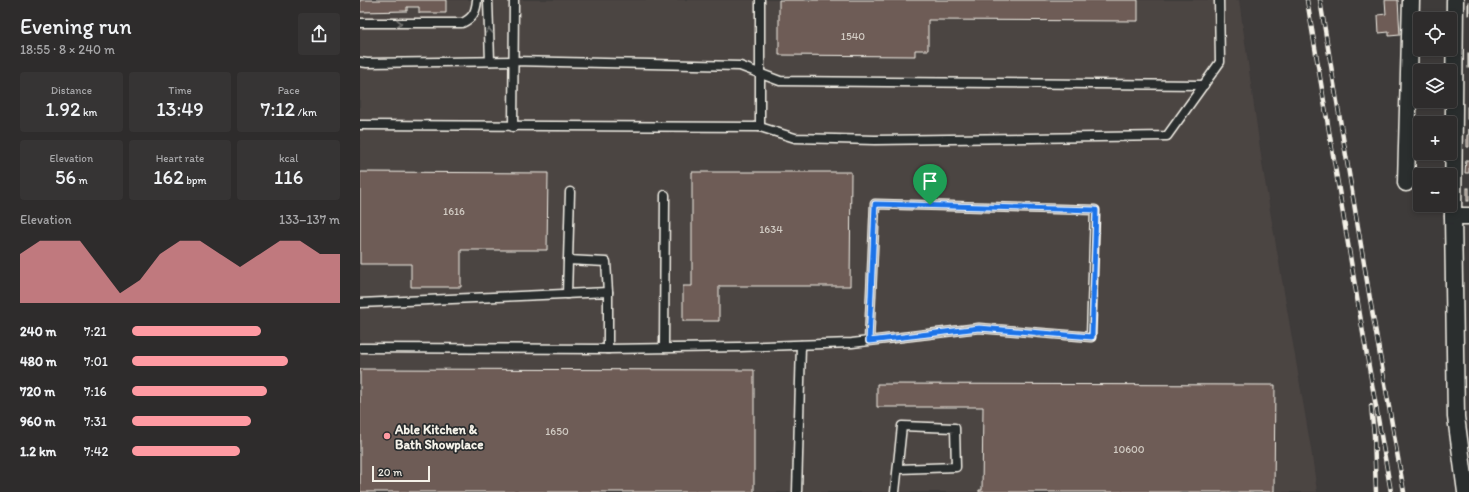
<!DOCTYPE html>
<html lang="en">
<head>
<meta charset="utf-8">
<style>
  body { margin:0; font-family:Itim,sans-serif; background:#363434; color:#f1f3f6; height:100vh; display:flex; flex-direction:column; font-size:15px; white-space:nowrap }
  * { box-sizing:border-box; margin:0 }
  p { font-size:13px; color:#a7a7a9 }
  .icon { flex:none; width:22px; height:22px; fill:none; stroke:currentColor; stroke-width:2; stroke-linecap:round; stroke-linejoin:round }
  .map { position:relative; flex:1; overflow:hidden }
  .drawer { display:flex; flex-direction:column; background:#2e2c2c; width:360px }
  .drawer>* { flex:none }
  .controls { position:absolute; left:1053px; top:12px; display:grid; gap:8px }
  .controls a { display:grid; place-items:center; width:44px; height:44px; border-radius:4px; background:#2e2c2c; box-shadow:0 2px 6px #0003,0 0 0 1px #494848; font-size:20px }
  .scale { position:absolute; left:12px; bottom:10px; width:58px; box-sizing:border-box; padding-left:4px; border:2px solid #f4f1e8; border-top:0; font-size:11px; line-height:14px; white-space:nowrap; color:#f4f1e8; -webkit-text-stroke:3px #2a2d2e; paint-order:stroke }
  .pin { position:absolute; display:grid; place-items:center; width:34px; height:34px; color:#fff; margin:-41px -17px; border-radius:50% 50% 50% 0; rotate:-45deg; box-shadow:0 0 4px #0007 }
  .pin .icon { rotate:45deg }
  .round { display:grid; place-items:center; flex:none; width:42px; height:42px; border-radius:4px; background:#363434 }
  .overview { display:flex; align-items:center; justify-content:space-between; height:68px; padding:0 20px }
  h1 { font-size:22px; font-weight:600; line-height:30px }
  .stats { display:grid; grid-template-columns:repeat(3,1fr); gap:6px; height:68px; padding:4px 20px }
  .stats div { display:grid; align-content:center; border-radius:4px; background:#363434; text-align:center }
  .stats b { font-size:20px; font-weight:600 }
  .stats small { font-size:11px; font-weight:400 }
  .stats p { font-size:11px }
  .chart { height:112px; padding:8px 20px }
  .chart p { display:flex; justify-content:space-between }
  .chart svg { width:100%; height:72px; margin-top:4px; fill:#ff9aa2; opacity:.7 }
  ul { padding:0 20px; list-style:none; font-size:13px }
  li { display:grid; grid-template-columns:64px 48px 1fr; align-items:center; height:30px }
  li i { height:10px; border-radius:5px; background:#ff9aa2 }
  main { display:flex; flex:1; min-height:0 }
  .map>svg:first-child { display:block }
  .built { fill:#4c4543 }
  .building { fill:#6e5c57; stroke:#f4f1e8 }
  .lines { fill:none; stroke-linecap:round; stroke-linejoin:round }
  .lane-casing { stroke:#f4f1e8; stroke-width:11 }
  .street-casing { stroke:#f4f1e8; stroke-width:19 }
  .lane { stroke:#2a2d2e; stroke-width:8 }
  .street { stroke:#2a2d2e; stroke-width:16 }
  .rail-casing { stroke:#f4f1e8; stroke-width:4.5 }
  .rail { stroke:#2a2d2e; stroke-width:3; stroke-dasharray:9; stroke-linecap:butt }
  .oneway { stroke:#71726f }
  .route-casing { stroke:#fff; stroke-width:8 }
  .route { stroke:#1a73e8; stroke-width:5 }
  .poi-dot { fill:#ff9aa2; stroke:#2a2d2e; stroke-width:1.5 }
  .labels { text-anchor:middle; stroke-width:3.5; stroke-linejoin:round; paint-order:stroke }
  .number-label { font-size:11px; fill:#d2ccc4 }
  .poi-label { font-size:13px; font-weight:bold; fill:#f4f1e8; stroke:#2a2d2e; text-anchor:start }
</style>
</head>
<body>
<main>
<section class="drawer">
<div class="overview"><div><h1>Evening run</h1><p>18:55 · 8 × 240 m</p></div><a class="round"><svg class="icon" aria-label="share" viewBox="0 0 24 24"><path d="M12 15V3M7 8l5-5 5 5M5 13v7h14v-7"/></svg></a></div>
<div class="stats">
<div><p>Distance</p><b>1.92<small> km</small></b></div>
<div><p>Time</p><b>13:49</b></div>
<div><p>Pace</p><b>7:12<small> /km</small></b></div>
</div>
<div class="stats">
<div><p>Elevation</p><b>56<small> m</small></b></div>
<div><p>Heart rate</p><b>162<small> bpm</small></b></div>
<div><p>kcal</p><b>116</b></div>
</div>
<div class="chart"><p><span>Elevation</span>133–137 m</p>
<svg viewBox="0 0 160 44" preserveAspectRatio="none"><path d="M0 44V14L10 6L20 6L30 6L40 22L50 38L60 30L70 14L80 6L90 6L100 14L110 22L120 14L130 6L140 6L150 14L160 14V44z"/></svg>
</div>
<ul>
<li><b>240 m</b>7:21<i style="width:62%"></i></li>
<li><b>480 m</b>7:01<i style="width:75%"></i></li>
<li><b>720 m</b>7:16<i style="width:65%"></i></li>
<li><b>960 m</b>7:31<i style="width:57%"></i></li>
<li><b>1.2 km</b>7:42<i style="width:52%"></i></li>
</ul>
</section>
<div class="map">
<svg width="1109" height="492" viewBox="0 0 1109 492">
  <rect width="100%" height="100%" fill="#3e3b3a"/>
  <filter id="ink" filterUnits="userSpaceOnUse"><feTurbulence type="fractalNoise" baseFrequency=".025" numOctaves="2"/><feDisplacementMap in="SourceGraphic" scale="8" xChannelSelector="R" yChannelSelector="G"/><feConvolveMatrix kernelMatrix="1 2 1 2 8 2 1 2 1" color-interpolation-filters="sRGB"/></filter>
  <g filter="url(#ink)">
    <path class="built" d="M0 0H879L903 170 951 449 957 492H0Z"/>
    <g class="building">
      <path d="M0 0H86V13H59V7H47V11L0 12Z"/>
      <path d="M419 0H778V21L568 20V50H555V56L419 55Z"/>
      <path d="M1025 0H1038L1040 35 1029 36V32L1019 33 1018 15 1026 14Z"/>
      <rect x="1108" y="2" width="1" height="13"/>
      <rect x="1108" y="53" width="1" height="15"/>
      <rect x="1107" y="107" width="2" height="12"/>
      <path d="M1109 129V147H1107V135H1109Z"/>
      <path d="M1106 160H1109V173H1105Z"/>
      <path d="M0 172 188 173 187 250H101V287H51V264H0Z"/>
      <path d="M332 172H491L490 286H359V321H323V286H332Z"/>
      <rect x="1107" y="188" width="2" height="13"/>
      <path d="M0 369 394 370V492H0Z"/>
      <path d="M517 384 915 385 914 492H619V490H622L623 407H517Z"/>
    </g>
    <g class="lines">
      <defs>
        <g id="lane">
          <path d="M128 0 130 61"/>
          <path d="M400 0V127"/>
          <path d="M0 23H102C113 18 116 12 117 0"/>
          <path d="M0 62 7 63 154 61 380 66 420 81 844 85"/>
          <path d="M0 125 400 127 435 138 515 140 807 136 860 62 859 0"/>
          <path d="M153 127 154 0"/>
          <path d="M210 192 208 260 246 262 248 292"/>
          <path d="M207 294 208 260"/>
          <path d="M0 303 248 292V349L0 348"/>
          <path d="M304 348 305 195"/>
          <path d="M248 349 379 347 492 343 509 341 619 328 731 337 735 210 515 204 509 341"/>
          <path d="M437 492 441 345"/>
          <path d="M535 492 542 426 595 428 596 467 538 469"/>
        </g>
        <g id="street">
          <path d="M1095 0 1093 216 1096 417 1106 492"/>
          <path d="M1046 183 1051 0"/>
          <path d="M1093 216H1109"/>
        </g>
      </defs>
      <use href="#lane" class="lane-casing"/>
      <use href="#street" class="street-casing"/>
      <use href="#lane" class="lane"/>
      <use href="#street" class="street"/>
      <defs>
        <g id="rail">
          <path d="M947 0 1003 333 1031 492"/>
          <path d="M960 0 1010 299 1044 492"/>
          <path d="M1011 406 1014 435 1016 492"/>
        </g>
      </defs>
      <use href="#rail" class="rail-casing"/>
      <use href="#rail" class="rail"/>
    </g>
    <defs><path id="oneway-chevron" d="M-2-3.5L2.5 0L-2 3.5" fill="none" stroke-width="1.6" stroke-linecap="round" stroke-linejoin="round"/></defs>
    <g class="oneway">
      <use href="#oneway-chevron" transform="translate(39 23)"/>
      <use href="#oneway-chevron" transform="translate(129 31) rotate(-92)"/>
    </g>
  </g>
  <g class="lines" filter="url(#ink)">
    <defs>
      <path id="route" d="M515 204 736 210 732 337 619 328 509 341Z"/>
    </defs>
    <use href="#route" class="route-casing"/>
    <use href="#route" class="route"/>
  </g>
  <circle class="poi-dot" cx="27" cy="436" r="4"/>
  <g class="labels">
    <g class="number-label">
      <text x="493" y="40">1540</text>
      <text x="94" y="215">1616</text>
      <text x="411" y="233">1634</text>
      <text x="197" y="435">1650</text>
      <text x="769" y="453">10600</text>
    </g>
    <g class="poi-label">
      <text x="35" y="434">Able Kitchen &amp;<tspan x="35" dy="15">Bath Showplace</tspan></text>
    </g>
  </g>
</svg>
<div class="controls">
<a><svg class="icon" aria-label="locate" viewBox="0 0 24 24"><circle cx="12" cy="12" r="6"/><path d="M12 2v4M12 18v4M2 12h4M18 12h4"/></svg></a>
<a><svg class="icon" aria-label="layers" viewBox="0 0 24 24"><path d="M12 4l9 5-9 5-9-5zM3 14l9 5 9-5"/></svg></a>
<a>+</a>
<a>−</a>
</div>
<div class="scale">20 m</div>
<div class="pin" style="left:570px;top:205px;background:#1e9e55"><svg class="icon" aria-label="arrive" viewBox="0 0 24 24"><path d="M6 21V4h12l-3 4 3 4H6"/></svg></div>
</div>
</main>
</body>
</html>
